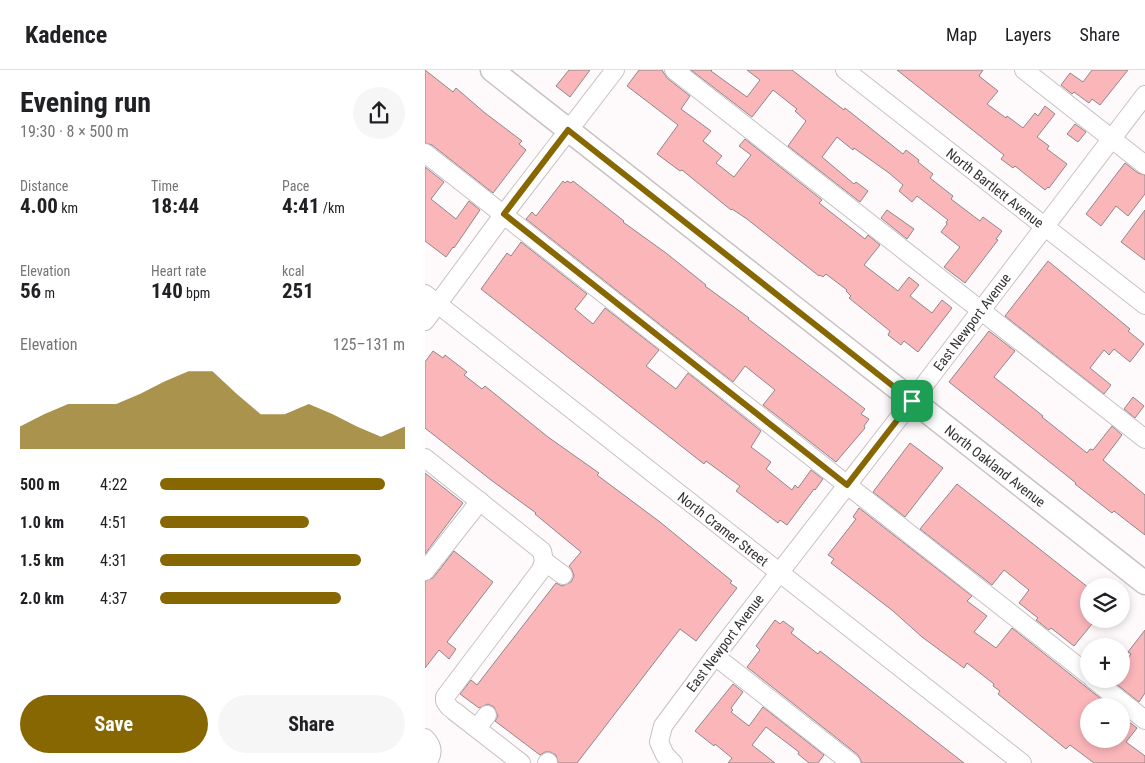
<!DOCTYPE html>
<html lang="en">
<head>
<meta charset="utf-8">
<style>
  body { margin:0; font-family:"Roboto Condensed",sans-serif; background:#f6f6f6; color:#202124; height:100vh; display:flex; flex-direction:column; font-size:19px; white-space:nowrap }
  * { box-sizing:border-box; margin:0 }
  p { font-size:16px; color:#757577 }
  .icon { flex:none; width:28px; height:28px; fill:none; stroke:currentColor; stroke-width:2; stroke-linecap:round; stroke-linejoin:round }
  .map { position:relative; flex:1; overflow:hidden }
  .drawer { display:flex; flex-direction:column; background:#fff; width:425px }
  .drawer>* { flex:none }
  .buttons { position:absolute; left:655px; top:508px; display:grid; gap:10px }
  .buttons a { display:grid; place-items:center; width:50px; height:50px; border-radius:50%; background:#fff; box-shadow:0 2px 8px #0003; font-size:25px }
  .pin { position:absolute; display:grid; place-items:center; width:42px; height:42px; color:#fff; margin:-21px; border-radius:10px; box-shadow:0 2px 8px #0006 }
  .round { display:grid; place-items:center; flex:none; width:52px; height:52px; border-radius:26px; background:#f6f6f6 }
  .summary { display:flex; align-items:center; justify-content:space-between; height:85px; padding:0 20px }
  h1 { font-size:28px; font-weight:700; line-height:38px }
  .figures { display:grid; grid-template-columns:repeat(3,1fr); gap:8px; height:85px; padding:5px 20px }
  .figures div { display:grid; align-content:center }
  .figures b { font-size:21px; font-weight:700 }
  .figures small { font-size:14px; font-weight:400 }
  .figures p { font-size:14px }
  .chart { height:140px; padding:10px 20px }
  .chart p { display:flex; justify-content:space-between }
  .chart svg { width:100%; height:90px; margin-top:5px; fill:#876702; opacity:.7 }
  .action { display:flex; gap:10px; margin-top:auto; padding:10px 20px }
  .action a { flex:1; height:58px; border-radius:30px; background:#876702; color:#fff; font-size:20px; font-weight:700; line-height:58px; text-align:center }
  .action a+a { background:#f6f6f6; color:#202124 }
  ul { padding:0 20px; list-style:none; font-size:16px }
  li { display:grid; grid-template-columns:80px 60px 1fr; align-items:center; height:38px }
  li i { height:12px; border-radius:6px; background:#876702 }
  header { display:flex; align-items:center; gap:30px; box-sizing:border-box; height:70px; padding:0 25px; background:#fff; border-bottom:1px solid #e0e0e0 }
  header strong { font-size:24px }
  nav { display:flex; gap:28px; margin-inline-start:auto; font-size:18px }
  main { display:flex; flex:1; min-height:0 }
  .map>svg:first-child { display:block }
  .building { fill:#fbb6ba; stroke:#8f8888 }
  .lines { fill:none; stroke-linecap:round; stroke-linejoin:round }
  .minor-casing { stroke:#c8c1c3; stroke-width:20 }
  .major-casing { stroke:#c8c1c3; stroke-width:25 }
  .minor { stroke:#fff; stroke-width:18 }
  .major { stroke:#fff; stroke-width:22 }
  .route-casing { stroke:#fff; stroke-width:10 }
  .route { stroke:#876702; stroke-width:6 }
  .labels { text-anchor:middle; stroke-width:4.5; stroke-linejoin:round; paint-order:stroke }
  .street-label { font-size:14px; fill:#353233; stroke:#fff }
</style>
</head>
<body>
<header>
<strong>Kadence</strong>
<nav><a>Map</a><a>Layers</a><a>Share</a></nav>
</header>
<main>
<section class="drawer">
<div class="summary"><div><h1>Evening run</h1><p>19:30 · 8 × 500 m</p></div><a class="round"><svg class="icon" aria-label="share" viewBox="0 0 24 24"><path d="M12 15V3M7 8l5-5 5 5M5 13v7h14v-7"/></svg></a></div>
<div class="figures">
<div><p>Distance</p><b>4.00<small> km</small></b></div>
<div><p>Time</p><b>18:44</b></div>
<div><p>Pace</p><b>4:41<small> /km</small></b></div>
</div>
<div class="figures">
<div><p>Elevation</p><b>56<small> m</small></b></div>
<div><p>Heart rate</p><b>140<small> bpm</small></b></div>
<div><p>kcal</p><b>251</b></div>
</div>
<div class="chart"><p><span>Elevation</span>125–131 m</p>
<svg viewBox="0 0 160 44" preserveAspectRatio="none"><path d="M0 44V33L10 27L20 22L30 22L40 22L50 17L60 11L70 6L80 6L90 17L100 27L110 27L120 22L130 27L140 33L150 38L160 33V44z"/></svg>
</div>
<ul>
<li><b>500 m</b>4:22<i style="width:92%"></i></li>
<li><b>1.0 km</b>4:51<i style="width:61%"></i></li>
<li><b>1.5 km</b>4:31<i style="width:82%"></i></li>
<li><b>2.0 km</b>4:37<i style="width:74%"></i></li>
</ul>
<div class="action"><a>Save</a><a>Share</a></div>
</section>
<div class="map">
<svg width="720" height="693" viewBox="0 0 720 693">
  <rect width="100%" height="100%" fill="#fefafb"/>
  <g class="building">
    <path d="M0 0 28 22 31 18 60 43 97 71 94 74 101 80 68 123 7 75 0 73Z"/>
    <path d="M144 0H165L145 27 131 16Z"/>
    <path d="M214 0H237L242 8 265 26 256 39 286 61 278 71 297 86 291 93 309 107 326 85 314 76 320 69 397 130 394 133 440 169 443 165 455 175 439 195 473 221 484 207 494 215 485 226 507 243 517 230 527 238 493 282 479 271 476 275 463 265 465 261 424 228 426 226 421 221 422 220 401 204 398 207 395 205 394 206 322 149 307 139 306 140 257 100 255 101 232 84 253 55 202 16Z"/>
    <path d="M266 0H287L286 1 322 27 335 10 322 0H367L419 40 420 38 478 84 481 80 494 90 493 92 508 104 505 108 528 126 526 129 555 151 558 147 577 161 571 169 573 170 540 213 519 197 535 177 516 162 522 154 521 152 523 150 492 126 487 132 474 121 478 115 464 103 429 78 428 80 412 67 397 87 429 114 431 112 443 121 435 132 363 76 381 51 370 41 372 39 348 20 327 47Z"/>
    <path d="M472 0H558L554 6 573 21 562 34 581 48 582 46 598 58 610 43 613 46 620 36 630 44 612 67 624 76 622 79 642 94 624 118 623 117 620 120 590 96 588 98 576 89 579 85Z"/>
    <path d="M667 0H703L675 35 667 29 664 33 649 22 647 24 636 15 645 3 658 12Z"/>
    <path d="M650 54 661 62 653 72 642 64Z"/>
    <path d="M700 93 713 103 720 105V124L703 146 691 136 676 156 661 144Z"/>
    <path d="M0 97 19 112 6 129 31 149 44 131 55 140 29 178 28 177 21 187 0 171Z"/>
    <path d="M138 111 140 113 142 111 146 113 148 111 157 118 199 151 198 152 241 183 281 215 280 216 324 248 323 249 440 339 436 344 444 349 439 356 440 358 411 392 338 335 350 320 320 296 308 312 101 149 107 142 111 146Z"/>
    <path d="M462 140 489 159 482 169 456 148Z"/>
    <path d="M720 140V190L696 172Z"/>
    <path d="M96 172 162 224 150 239 168 254 180 238 234 280 221 296 251 319 263 303 336 361 326 377 346 392 341 399 367 420 370 415 373 418 386 400 398 409 390 420 389 419 362 455 355 450 353 453 340 443 311 421 315 416 281 391 279 394 56 219 82 183 86 186Z"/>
    <path d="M623 191 705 259 703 261 719 274 705 292 689 279 684 285 679 280 665 298 686 315 679 324 580 246Z"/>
    <path d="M564 261 590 281 569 307 618 346 617 347 662 383 665 379 668 380 687 356 697 365 678 390 720 425V465L689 441 687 443 650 414 651 413 524 312Z"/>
    <path d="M8 281 18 288 20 285 42 302 39 305 57 319 60 316 123 367 174 403 172 405 235 452 307 511 305 513 312 518 271 571 255 559 152 693H133L131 685 125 682H120L115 685 70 651 73 646 69 637 63 634 54 638 35 624 46 610 52 615 131 513 137 516 146 512 149 506 147 500 144 496 156 482 110 444 111 443 66 410 0 358V292Z"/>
    <path d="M708 327 719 336 710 348 699 339Z"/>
    <path d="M485 373 518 398 480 447 448 422Z"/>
    <path d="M0 403 38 433 0 484Z"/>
    <path d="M532 414 664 518V549H671L649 576 626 558 624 560 611 550 613 548 594 533 604 520 579 500 567 515 495 459Z"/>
    <path d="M434 438 547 526 542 531 562 546 549 562 571 578 587 558 685 636H664V669H696V646L712 658 701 672 720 686V693H669L645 675 641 679 573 624 575 621 568 616 569 614 542 593 539 598 497 567 468 541 406 493 409 489 403 485 431 449 428 447Z"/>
    <path d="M29 481 68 512 22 572 31 579 24 589 14 580 0 598V511L8 508Z"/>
    <path d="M350 550 355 554 358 551 369 559 366 563 393 584 395 581 539 693H437L433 685 322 597 335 580 331 576Z"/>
    <path d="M720 560V623L714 632 685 609H696V597L706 584 703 582Z"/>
    <path d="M308 614 318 622 306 638 308 640 306 642 324 656 338 637 399 685 393 693H384L373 684 374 682 341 657 327 675 350 693H303L307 688 290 674 289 676 270 661Z"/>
  </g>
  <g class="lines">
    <defs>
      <g id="minor">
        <path d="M249 0 720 369"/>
        <path d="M420 0 720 235"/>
        <path d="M599 0 720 95"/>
        <path d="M0 83 664 605"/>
        <path d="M0 224 597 693"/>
        <path d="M0 251 79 144 190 0"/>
        <path d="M0 388 117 481 119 491 116 500 20 627V631L24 637"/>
        <path d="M119 491 138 505"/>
        <path d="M0 501 55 431"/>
        <path d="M290 586 426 693"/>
        <path d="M668 609 720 650"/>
        <path d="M29 641 96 693"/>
        <path d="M52 658 62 645"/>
        <path d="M0 668C8 676 9 683 2 693"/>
        <path d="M122 693 123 692"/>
        <path d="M248 693 240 685 234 672 238 656 290 586 487 331 720 25"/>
      </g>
      <path id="major" d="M67 0 720 513"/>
    </defs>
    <use href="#minor" class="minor-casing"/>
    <use href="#major" class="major-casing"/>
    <use href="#minor" class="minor"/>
    <use href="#major" class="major"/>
  </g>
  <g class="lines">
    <defs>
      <path id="route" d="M143 60 487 331 422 415 79 144Z"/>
    </defs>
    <use href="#route" class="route-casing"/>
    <use href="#route" class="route"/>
  </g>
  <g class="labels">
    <g class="street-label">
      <text transform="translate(570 118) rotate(38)" y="5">North Bartlett Avenue</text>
      <text transform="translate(547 252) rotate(-53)" y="5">East Newport Avenue</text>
      <text transform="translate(570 396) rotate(38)" y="5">North Oakland Avenue</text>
      <text transform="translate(298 459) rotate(38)" y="5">North Cramer Street</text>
      <text transform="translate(300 573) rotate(-53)" y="5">East Newport Avenue</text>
    </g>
  </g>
</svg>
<div class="buttons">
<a><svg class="icon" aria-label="layers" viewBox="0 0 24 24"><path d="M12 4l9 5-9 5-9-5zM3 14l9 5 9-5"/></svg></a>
<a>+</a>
<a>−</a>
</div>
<div class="pin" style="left:487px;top:331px;background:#1e9e55"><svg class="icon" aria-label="arrive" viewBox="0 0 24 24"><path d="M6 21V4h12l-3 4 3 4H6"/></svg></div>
</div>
</main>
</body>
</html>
